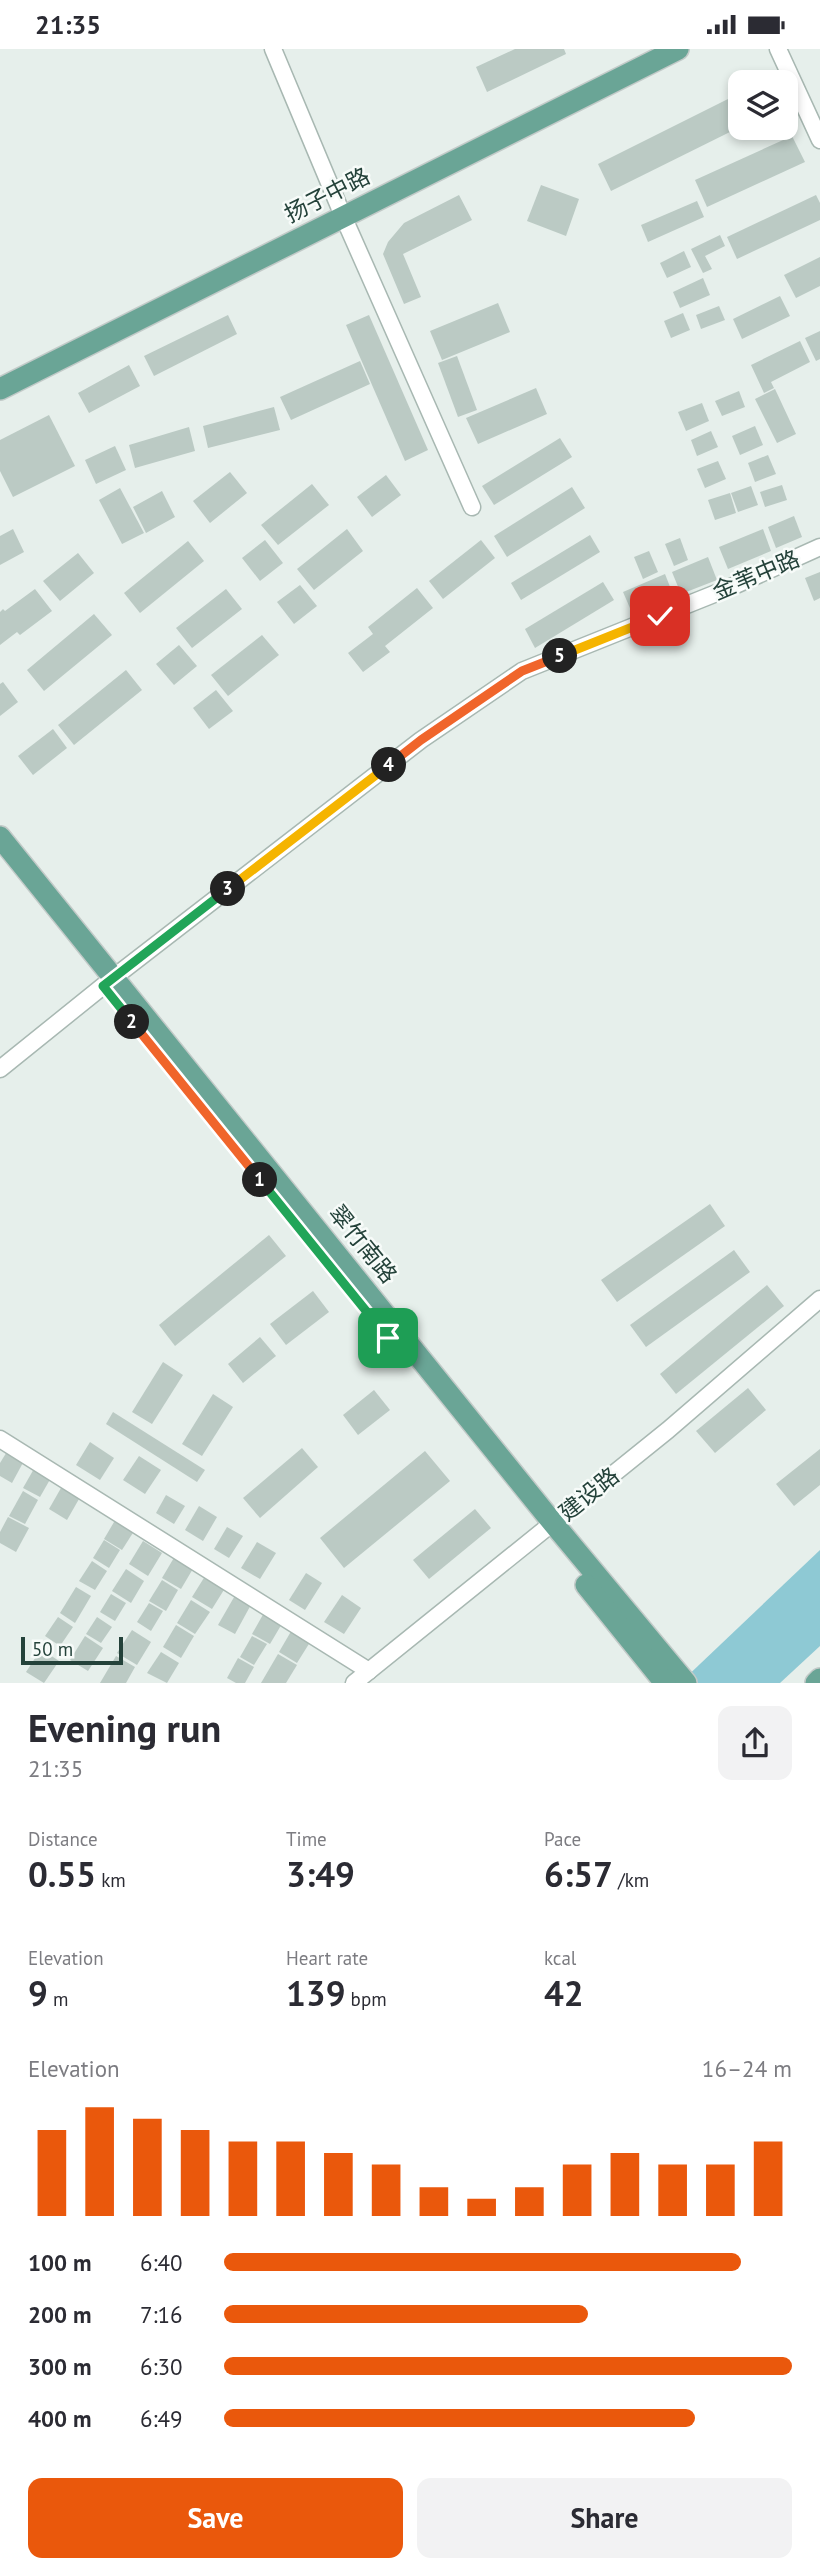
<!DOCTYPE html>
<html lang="en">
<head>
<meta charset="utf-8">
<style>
  body { margin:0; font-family:"PT Sans","Noto Sans SC",sans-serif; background:#f2f2f3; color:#2b2b33; height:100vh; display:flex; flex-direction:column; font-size:26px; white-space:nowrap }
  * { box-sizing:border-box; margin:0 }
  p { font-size:23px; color:#7c7c81 }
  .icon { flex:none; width:38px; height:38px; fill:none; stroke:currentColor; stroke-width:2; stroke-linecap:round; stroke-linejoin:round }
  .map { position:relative; height:1634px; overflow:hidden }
  .panel { display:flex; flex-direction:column; background:#fff; flex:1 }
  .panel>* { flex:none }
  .tools { position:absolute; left:728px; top:21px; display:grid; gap:14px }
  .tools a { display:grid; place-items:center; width:70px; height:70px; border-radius:14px; background:#fff; box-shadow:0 4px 10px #0003; font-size:35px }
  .scale { position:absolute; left:21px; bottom:18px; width:102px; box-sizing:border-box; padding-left:7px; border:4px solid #24423a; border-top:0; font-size:19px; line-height:24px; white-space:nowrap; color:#24423a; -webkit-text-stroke:5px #f7fbf9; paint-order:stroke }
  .pin { position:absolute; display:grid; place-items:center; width:60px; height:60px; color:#fff; margin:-30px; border-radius:14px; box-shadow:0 4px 10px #0006 }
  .km { position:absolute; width:35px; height:35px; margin:-18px; border-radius:50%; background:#222; color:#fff; font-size:19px; line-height:35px; text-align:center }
  .round { display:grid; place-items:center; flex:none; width:74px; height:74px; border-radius:14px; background:#f2f2f3 }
  .overview { display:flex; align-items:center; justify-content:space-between; height:119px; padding:0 28px }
  h1 { font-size:38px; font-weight:600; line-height:52px }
  .figures { display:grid; grid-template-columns:repeat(3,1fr); gap:10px; height:119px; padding:7px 28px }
  .figures div { display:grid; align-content:center }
  .figures b { font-size:35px; font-weight:600 }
  .figures small { font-size:19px; font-weight:400 }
  .figures p { font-size:19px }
  .chart { height:196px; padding:14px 28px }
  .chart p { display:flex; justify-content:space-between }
  .chart svg { width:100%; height:126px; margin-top:7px; stroke:#ea580c; stroke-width:6 }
  .cta { display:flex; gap:14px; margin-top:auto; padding:14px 28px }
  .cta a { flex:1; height:80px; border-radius:14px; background:#ea580c; color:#fff; font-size:28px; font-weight:600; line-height:80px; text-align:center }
  .cta a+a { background:#f2f2f3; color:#2b2b33 }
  ul { padding:0 28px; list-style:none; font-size:23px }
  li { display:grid; grid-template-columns:112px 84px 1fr; align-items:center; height:52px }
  li i { height:18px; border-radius:9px; background:#ea580c }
  .status { display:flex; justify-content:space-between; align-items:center; height:49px; padding:0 35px; background:#fff; direction:ltr }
  .status svg { height:19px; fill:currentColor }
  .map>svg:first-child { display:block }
  .water { fill:#8ec9d4 }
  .building { fill:#bbcac4 }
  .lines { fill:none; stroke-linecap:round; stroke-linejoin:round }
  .minor-casing { stroke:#a8b8b2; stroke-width:19 }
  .major-casing { stroke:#c2cac8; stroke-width:24 }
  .minor { stroke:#fff; stroke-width:16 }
  .major { stroke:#6aa596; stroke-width:21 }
  .split-1-casing { stroke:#fff; stroke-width:14 }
  .split-2-casing { stroke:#fff; stroke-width:14 }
  .split-3-casing { stroke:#fff; stroke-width:14 }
  .split-4-casing { stroke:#fff; stroke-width:14 }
  .split-5-casing { stroke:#fff; stroke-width:14 }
  .split-6-casing { stroke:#fff; stroke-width:14 }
  .split-1 { stroke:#22a559; stroke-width:9 }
  .split-2 { stroke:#f0652b; stroke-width:9 }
  .split-3 { stroke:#22a559; stroke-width:9 }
  .split-4 { stroke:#f5b400; stroke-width:9 }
  .split-5 { stroke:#f0652b; stroke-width:9 }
  .split-6 { stroke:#f5b400; stroke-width:9 }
  .labels { text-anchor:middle; stroke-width:5; stroke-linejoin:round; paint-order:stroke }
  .street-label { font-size:23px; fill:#24423a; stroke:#f7fbf9 }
</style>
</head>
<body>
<div class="status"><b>21:35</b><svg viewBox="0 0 49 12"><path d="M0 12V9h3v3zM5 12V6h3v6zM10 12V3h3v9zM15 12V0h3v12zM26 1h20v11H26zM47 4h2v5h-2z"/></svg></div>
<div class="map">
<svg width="820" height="1634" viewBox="0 0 820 1634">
  <rect width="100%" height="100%" fill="#e6efeb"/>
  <path class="water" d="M820 1501V1597L780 1634H680Z"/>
  <g class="building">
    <path d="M515 0H564L566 5 487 43 476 18Z"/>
    <path d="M740 44V78L611 142 598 115Z"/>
    <path d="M792 87 805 113 707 158 695 131Z"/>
    <path d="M541 136 579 150 566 187 527 172Z"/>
    <path d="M459 146 472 171 403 205 421 248 404 255 383 205 388 193 404 174Z"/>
    <path d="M816 146 820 154V171L737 210 727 188Z"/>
    <path d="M697 152 704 168 648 193 641 176Z"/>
    <path d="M720 186 725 197 705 207 712 220 703 224 691 200Z"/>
    <path d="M684 202 691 218 667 229 660 214Z"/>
    <path d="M820 208V237L796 249 784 226Z"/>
    <path d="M703 229 710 246 680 259 673 243Z"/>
    <path d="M780 247 790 267 742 290 733 270Z"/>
    <path d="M498 254 510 283 442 311 430 282Z"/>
    <path d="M719 257 725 271 701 280 696 266Z"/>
    <path d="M683 264 690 281 671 289 664 272Z"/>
    <path d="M228 266 237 285 154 327 144 307Z"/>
    <path d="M369 266 428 401 405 412 346 276Z"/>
    <path d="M820 282V310L816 312 805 289Z"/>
    <path d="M800 292 810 313 771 333 774 339 764 344 751 316Z"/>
    <path d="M457 307 477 361 458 368 438 314Z"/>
    <path d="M360 312 370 335 291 371 280 348Z"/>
    <path d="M129 316 140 337 89 364 78 344Z"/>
    <path d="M536 339 547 365 478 395 466 369Z"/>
    <path d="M775 340 796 385 777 394 755 350Z"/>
    <path d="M739 342 745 358 722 367 715 352Z"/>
    <path d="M702 354 709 372 686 382 678 363Z"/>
    <path d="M274 358 280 381 208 399 203 377Z"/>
    <path d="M49 366 75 417 13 448 0 422V391Z"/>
    <path d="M755 377 763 396 740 406 732 387Z"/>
    <path d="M189 378 195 402 135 419 129 396Z"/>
    <path d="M711 382 718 398 697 407 691 391Z"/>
    <path d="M560 389 572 408 494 456 482 437Z"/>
    <path d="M115 397 126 421 96 435 85 411Z"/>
    <path d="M768 406 776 425 755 433 748 414Z"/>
    <path d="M718 412 726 430 705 439 697 420Z"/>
    <path d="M230 423 247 444 210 474 193 452Z"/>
    <path d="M386 426 401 446 372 468 357 448Z"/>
    <path d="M312 435 329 456 278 496 261 476Z"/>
    <path d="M782 436 787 451 765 458 760 443Z"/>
    <path d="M751 437 758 456 738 463 731 444Z"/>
    <path d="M572 438 585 459 507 508 494 487Z"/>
    <path d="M120 439 144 484 122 495 99 451Z"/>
    <path d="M162 442 175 468 146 484 133 458Z"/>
    <path d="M730 444 736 464 715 471 708 451Z"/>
    <path d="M794 467 802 488 776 499 768 478Z"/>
    <path d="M13 480 24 503 0 516V487Z"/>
    <path d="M347 480 363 502 314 541 297 520Z"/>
    <path d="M763 480 771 502 728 520 719 498Z"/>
    <path d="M590 486 600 503 521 551 511 534Z"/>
    <path d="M680 489 688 511 674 517 665 495Z"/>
    <path d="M265 491 283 514 260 532 242 509Z"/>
    <path d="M481 491 495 509 443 550 429 532Z"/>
    <path d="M188 492 204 512 140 564 124 544Z"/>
    <path d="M649 502 658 523 643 530 634 508Z"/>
    <path d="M78 504 94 524 60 552 43 532Z"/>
    <path d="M708 508 717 531 681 545 672 523Z"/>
    <path d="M820 523V549L814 552 805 529Z"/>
    <path d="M665 525 674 548 633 566 623 543Z"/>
    <path d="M603 533 614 551 535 599 525 580Z"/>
    <path d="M300 536 317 557 294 575 277 553Z"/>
    <path d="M417 539 433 559 385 597 390 603 363 623 348 604 373 585 368 578Z"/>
    <path d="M35 540 52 562 20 586 17 583 0 596V563L3 560 5 562Z"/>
    <path d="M226 540 242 560 192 599 176 579Z"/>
    <path d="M94 565 112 586 44 642 27 621Z"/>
    <path d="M262 586 279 606 228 647 211 626Z"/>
    <path d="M179 596 197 617 174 636 156 615Z"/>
    <path d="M126 621 142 641 74 696 58 676Z"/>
    <path d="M3 633 18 653 0 667V635Z"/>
    <path d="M216 641 233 662 209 680 193 659Z"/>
    <path d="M53 680 67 699 33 726 18 707Z"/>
    <path d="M710 1155 725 1177 617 1253 601 1231Z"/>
    <path d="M269 1186 286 1207 175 1297 159 1276Z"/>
    <path d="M734 1201 750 1223 646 1298 630 1276Z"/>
    <path d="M767 1236 784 1257 676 1345 660 1325Z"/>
    <path d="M313 1242 329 1263 286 1296 270 1275Z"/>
    <path d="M260 1288 276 1307 243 1334 228 1315Z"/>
    <path d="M163 1313 183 1326 152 1375 132 1363Z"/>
    <path d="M748 1339 766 1361 715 1404 696 1382Z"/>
    <path d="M374 1341 390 1361 358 1386 343 1366Z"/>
    <path d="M213 1345 233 1358 202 1407 182 1395Z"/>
    <path d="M113 1363 205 1421 197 1433 106 1375Z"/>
    <path d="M90 1393 114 1409 100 1431 76 1416Z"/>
    <path d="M302 1399 318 1418 260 1469 243 1449Z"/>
    <path d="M820 1400V1436L794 1457 776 1435Z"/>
    <path d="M8 1401 25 1410 12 1434 0 1427V1414Z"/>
    <path d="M425 1402 450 1432 344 1519 320 1489Z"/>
    <path d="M139 1407 161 1421 145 1445 123 1431Z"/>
    <path d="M35 1418 52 1427 40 1448 23 1439Z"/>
    <path d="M61 1439 79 1450 67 1471 49 1460Z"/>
    <path d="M23 1442 38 1451 25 1475 9 1467Z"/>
    <path d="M166 1446 185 1457 174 1475 156 1464Z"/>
    <path d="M199 1457 217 1468 203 1492 185 1481Z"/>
    <path d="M475 1460 491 1479 429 1530 413 1511Z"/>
    <path d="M8 1468 29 1479 16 1503 0 1494V1483Z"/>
    <path d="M117 1468 136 1479 122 1501 104 1490Z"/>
    <path d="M227 1478 243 1487 229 1509 214 1500Z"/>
    <path d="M104 1491 120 1501 109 1519 93 1509Z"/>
    <path d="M143 1492 162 1504 148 1527 129 1515Z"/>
    <path d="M257 1493 276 1504 260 1530 241 1519Z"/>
    <path d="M175 1507 194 1518 181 1540 162 1529Z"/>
    <path d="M92 1512 107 1522 95 1541 79 1532Z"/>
    <path d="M126 1520 144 1532 131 1554 112 1542Z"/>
    <path d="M207 1524 227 1536 212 1560 192 1548Z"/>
    <path d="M306 1524 322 1534 305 1561 289 1551Z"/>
    <path d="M162 1531 178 1541 166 1562 149 1552Z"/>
    <path d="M76 1538 91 1547 75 1574 60 1564Z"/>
    <path d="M237 1543 253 1552 235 1585 218 1576Z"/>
    <path d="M111 1545 126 1554 115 1572 100 1563Z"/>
    <path d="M342 1546 361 1559 344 1585 324 1573Z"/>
    <path d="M191 1551 210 1563 195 1585 177 1574Z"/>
    <path d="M149 1554 163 1562 151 1582 137 1573Z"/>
    <path d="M265 1562 283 1573 270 1595 252 1585Z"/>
    <path d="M58 1568 73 1578 60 1597 45 1587Z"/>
    <path d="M97 1568 112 1578 101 1594 86 1585Z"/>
    <path d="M176 1576 194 1587 181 1609 163 1598Z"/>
    <path d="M293 1579 312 1590 297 1614 279 1603Z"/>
    <path d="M132 1581 151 1593 137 1616 117 1604Z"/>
    <path d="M85 1587 103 1599 88 1622 70 1611Z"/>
    <path d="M252 1587 267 1595 254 1616 240 1608Z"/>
    <path d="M41 1600 59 1612 44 1634 26 1623Z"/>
    <path d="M161 1603 179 1614 167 1634 147 1624Z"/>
    <path d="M278 1605 297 1616 286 1634H261Z"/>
    <path d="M116 1607 135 1618 126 1634H100Z"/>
    <path d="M238 1609 254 1618 245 1634H236L227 1629Z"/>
  </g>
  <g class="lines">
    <defs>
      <g id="minor">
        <path d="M273 0 343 167 472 458"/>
        <path d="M778 0 820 91"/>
        <path d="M0 1020 113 929 421 691 522 622 729 539 820 498"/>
        <path d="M0 1390 369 1622"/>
        <path d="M354 1634 668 1381 820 1250"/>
      </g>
      <g id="major">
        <path d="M0 340 678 0"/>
        <path d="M0 788 553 1474 686 1634"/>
        <path d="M586 1536 665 1634"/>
        <path d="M816 1634 820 1630"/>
      </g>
    </defs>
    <use href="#minor" class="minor-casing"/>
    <use href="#major" class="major-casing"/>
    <use href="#minor" class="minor"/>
    <use href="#major" class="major"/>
  </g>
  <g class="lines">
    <defs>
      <path id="split-1" d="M260 1131 388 1289"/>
      <path id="split-2" d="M132 973 260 1131"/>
      <path id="split-3" d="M132 973 103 937 228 840"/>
      <path id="split-4" d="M228 840 389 716"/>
      <path id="split-5" d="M389 716 421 691 522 622 560 607"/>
      <path id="split-6" d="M560 607 660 567"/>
    </defs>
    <use href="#split-1" class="split-1-casing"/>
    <use href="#split-2" class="split-2-casing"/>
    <use href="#split-3" class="split-3-casing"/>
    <use href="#split-4" class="split-4-casing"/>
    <use href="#split-5" class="split-5-casing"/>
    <use href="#split-6" class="split-6-casing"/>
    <use href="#split-1" class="split-1"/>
    <use href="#split-2" class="split-2"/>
    <use href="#split-3" class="split-3"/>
    <use href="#split-4" class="split-4"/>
    <use href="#split-5" class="split-5"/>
    <use href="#split-6" class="split-6"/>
  </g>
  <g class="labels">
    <g class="street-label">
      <text transform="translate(327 146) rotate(-27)" y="8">扬子中路</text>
      <text transform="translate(756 526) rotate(-23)" y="8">金苇中路</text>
      <text transform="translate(363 1195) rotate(51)" y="8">翠竹南路</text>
      <text transform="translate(589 1445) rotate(-39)" y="8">建设路</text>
    </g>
  </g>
</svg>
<div class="tools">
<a><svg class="icon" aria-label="layers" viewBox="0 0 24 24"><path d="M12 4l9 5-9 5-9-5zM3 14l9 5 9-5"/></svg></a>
</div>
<div class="scale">50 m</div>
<div class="pin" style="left:388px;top:1289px;background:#1e9e55"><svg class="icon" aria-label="arrive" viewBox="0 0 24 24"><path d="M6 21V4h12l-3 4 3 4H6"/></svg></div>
<div class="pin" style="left:660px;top:567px;background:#d93025"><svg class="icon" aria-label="check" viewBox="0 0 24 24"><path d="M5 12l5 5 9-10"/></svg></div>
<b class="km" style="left:260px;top:1131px">1</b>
<b class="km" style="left:132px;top:973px">2</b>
<b class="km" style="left:228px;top:840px">3</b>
<b class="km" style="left:389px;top:716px">4</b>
<b class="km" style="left:560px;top:607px">5</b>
</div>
<section class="panel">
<div class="overview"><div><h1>Evening run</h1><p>21:35</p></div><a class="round"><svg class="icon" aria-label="share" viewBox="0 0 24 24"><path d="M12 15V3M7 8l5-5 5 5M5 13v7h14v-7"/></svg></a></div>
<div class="figures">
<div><p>Distance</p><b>0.55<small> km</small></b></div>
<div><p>Time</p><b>3:49</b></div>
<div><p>Pace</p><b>6:57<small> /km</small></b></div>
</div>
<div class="figures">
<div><p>Elevation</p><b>9<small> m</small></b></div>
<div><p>Heart rate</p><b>139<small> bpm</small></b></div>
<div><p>kcal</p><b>42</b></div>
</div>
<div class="chart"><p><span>Elevation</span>16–24 m</p>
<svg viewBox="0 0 160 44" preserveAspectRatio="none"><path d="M5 44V14M15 44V6M25 44V10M35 44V14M45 44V18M55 44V18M65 44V22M75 44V26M85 44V34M95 44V38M105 44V34M115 44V26M125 44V22M135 44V26M145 44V26M155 44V18"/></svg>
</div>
<ul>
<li><b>100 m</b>6:40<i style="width:91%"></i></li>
<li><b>200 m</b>7:16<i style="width:64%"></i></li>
<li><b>300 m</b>6:30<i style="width:100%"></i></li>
<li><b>400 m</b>6:49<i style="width:83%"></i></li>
</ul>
<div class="cta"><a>Save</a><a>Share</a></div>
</section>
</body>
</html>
